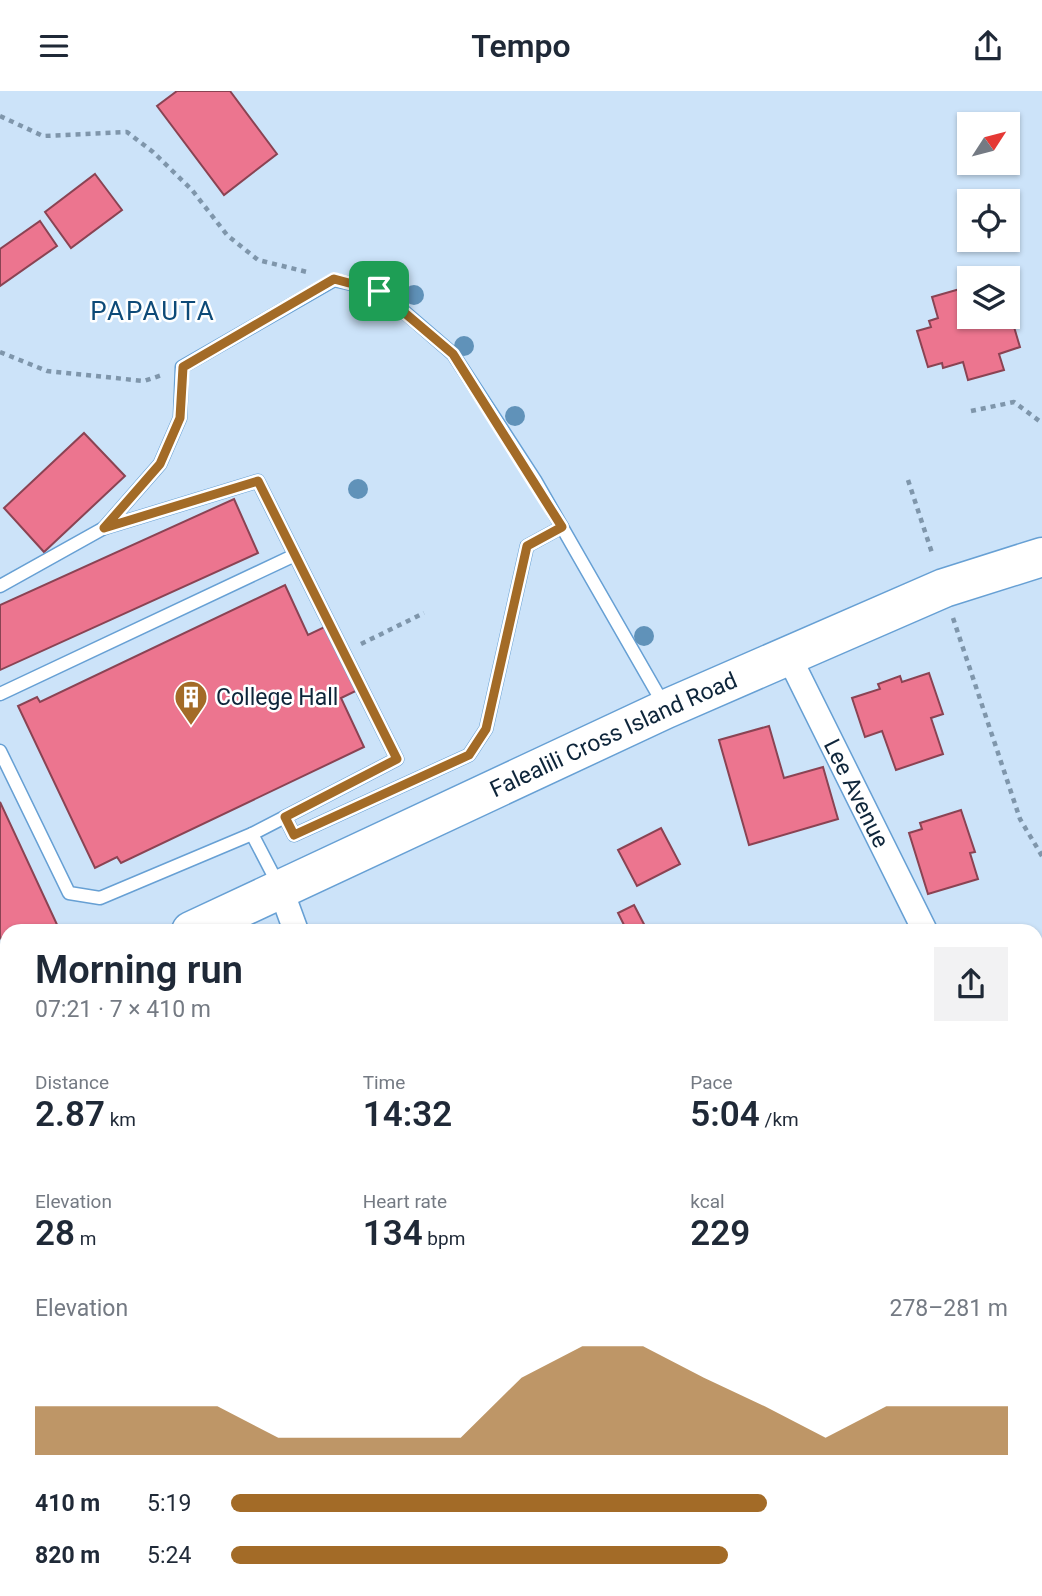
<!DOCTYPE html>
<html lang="en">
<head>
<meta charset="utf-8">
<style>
  body { margin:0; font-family:Roboto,sans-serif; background:#f2f2f3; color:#1f2937; height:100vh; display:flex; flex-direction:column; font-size:26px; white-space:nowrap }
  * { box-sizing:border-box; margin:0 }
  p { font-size:23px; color:#747a83 }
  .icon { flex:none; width:38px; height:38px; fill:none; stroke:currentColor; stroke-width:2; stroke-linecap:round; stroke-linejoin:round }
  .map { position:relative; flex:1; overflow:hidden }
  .panel { position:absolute; left:0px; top:833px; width:1043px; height:672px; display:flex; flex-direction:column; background:#fff; border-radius:21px 21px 0 0; box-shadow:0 2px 5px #0004 }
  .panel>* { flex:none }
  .needle { width:46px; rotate:54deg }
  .buttons { position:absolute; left:957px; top:21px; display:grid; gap:14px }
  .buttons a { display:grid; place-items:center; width:63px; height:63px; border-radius:0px; background:#fff; box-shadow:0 2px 5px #0004; font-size:35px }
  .pin { position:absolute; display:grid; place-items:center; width:60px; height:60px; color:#fff; margin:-30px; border-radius:14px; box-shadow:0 4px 10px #0006 }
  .round { display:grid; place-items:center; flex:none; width:74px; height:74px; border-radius:0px; background:#f2f2f3 }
  .head { display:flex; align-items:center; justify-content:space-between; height:119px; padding:0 35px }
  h1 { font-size:38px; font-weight:600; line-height:52px }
  .figures { display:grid; grid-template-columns:repeat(3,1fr); gap:10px; height:119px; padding:7px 35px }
  .figures div { display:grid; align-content:center }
  .figures b { font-size:35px; font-weight:600 }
  .figures small { font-size:19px; font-weight:400 }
  .figures p { font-size:19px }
  .chart { height:196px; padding:14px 35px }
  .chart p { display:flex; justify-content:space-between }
  .chart svg { width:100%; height:126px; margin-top:7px; fill:#a36b27; opacity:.7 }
  ul { padding:0 35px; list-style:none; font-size:23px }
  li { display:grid; grid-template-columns:112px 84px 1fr; align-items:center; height:52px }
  li i { height:18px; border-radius:9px; background:#a36b27 }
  header { display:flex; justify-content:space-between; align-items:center; height:91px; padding:0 35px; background:#fff; font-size:32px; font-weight:600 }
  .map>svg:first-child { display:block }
  .building { fill:#ec758f; stroke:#8a4353; stroke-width:2 }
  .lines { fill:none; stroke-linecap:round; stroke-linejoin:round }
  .lane-casing { stroke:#67a0d4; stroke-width:15 }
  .street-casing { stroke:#67a0d4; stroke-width:27 }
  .primary-casing { stroke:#67a0d4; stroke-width:41 }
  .path { stroke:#7f96ab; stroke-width:4.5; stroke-dasharray:5 5; stroke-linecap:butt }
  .lane { stroke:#fff; stroke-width:12 }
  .street { stroke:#fff; stroke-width:24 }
  .primary { stroke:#fff; stroke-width:38 }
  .tree { fill:#6092b9 }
  .route-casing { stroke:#fff; stroke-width:14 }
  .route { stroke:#a36b27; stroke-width:9 }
  .labels { text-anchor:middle; stroke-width:5; stroke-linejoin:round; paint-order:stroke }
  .poi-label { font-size:23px; fill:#0e253a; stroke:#fff; text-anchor:start }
  .street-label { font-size:23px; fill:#0e253a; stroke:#fff }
  .quarter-label { font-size:26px; letter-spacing:2px; fill:#0d4a78; stroke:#fff }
</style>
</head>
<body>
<header><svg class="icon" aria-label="menu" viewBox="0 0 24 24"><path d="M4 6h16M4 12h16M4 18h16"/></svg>Tempo<svg class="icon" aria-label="share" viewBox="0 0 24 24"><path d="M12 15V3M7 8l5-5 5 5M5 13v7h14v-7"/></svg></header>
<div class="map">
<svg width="1042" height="1505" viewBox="0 0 1042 1505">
  <rect width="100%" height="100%" fill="#cce3f9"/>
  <g class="building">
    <path d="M177 0H230L277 63 224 104 157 15Z"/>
    <path d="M95 83 122 119 71 157 45 121Z"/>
    <path d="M40 130 57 155 0 195V158Z"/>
    <path d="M970 195V226H1008V216L1020 256 999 263 1004 279 968 289 963 271 943 277 942 272 928 276 917 240 931 236 929 230 938 227 932 206Z"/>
    <path d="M84 342 125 385 44 461 4 417Z"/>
    <path d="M234 408 258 462 0 579V514Z"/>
    <path d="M285 494 308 544 335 531 366 595 341 607 364 656 121 772 117 766 95 777 18 615 37 606 40 611Z"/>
    <path d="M929 582 943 623 931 627 943 663 896 679 882 640 865 646 852 607 880 598 878 593 900 585 902 591Z"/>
    <path d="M769 635 784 687 823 676 838 728 749 754 719 649Z"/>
    <path d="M0 711 60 840H7V860L0 845Z"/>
    <path d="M961 719 975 761 970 762 978 788 928 803 909 742 922 738 920 732Z"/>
    <path d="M661 737 680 773 637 795 618 759Z"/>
    <path d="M634 814 647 839 644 840H627L618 822Z"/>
    <path d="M7 1031V1100L0 1103V1034Z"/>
    <path d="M7 1146V1171H6L0 1149Z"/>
    <path d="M7 1201V1249L0 1252V1204Z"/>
    <path d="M1042 1427V1481L1036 1485V1430Z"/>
    <path d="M869 1498H947L951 1505H868L865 1500Z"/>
    <path d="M992 1498H1013L1001 1505H996Z"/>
  </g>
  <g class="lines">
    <defs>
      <g id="lane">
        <path d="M104 437 258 390 397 668 252 743"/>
        <path d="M0 495 104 437 160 373 180 327 182 276 334 189 379 199 453 263 535 389 664 614"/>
        <path d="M0 603 295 464"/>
        <path d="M0 660 69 802 100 807 252 743 279 795"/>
        <path d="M285 726 294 744 469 664 486 638 527 455 562 436"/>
      </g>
      <g id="street">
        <path id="s1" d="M789 566 925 840"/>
        <path d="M281 799 296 840"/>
        <path d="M1036 1066 1042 1078"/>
        <path d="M528 1498 531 1505"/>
        <path d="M0 1501 2 1505"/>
      </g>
      <g id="primary">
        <path id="s2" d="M191 840 666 618 944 497 1042 466"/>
        <path d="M0 928 7 925"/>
      </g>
    </defs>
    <use href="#lane" class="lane-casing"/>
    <use href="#street" class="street-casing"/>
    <use href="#primary" class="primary-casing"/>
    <g class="path">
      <path d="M0 25 43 45 127 41 153 61 192 99 227 144 258 169 307 181"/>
      <path d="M0 261 47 280 144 290 162 284"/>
      <path d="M971 320 1014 311 1042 332"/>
      <path d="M908 389 933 465"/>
      <path d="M953 527 1020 728 1042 765"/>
      <path d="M361 553 424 522"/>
    </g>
    <use href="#lane" class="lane"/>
    <use href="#street" class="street"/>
    <use href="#primary" class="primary"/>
  </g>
  <g class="tree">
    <circle cx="414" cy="204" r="10"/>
    <circle cx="464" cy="255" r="10"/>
    <circle cx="515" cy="325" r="10"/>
    <circle cx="358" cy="398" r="10"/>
    <circle cx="644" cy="545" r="10"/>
  </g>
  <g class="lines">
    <defs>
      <path id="route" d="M334 188 379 200 453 263 562 436 527 455 486 638 469 664 294 744 285 726 397 668 258 390 104 437 160 373 180 327 183 276Z"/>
    </defs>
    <use href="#route" class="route-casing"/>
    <use href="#route" class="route"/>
  </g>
  <defs>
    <symbol id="building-pin" viewBox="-11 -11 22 30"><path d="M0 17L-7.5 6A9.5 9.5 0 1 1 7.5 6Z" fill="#a36b27" stroke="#fff"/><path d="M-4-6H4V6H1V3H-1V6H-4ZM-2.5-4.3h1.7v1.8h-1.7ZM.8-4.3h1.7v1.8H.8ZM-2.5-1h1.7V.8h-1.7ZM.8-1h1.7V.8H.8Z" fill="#fff"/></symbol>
  </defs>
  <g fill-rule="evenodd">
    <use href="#building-pin" x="172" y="587" width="38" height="52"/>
  </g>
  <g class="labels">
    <g class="poi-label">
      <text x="216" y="614">College Hall</text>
    </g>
    <g class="street-label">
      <text dy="8" stroke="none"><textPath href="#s2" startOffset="466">Falealili Cross Island Road</textPath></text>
      <text dy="8" stroke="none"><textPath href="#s1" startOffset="152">Lee Avenue</textPath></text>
    </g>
    <g class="quarter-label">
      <text x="153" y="229">PAPAUTA</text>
    </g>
  </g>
</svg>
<div class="buttons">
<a><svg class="needle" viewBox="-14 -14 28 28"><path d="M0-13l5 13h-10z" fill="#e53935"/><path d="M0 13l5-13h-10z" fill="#747a83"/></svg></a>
<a><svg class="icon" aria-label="locate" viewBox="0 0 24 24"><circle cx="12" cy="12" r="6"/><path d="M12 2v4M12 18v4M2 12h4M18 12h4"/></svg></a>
<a><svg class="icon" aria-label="layers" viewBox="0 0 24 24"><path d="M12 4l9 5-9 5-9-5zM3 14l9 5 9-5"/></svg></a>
</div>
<div class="pin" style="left:379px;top:200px;background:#1e9e55"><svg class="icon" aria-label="arrive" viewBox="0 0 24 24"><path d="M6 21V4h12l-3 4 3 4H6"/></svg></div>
<section class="panel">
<div class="head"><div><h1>Morning run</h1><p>07:21 · 7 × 410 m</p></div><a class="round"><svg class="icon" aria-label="share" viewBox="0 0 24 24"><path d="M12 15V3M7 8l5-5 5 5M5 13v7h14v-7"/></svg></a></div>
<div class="figures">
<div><p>Distance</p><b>2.87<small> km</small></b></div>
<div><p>Time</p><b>14:32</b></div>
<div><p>Pace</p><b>5:04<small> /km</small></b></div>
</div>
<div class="figures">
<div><p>Elevation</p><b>28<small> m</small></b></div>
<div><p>Heart rate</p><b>134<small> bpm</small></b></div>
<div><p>kcal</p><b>229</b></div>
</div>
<div class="chart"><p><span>Elevation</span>278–281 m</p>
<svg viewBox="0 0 160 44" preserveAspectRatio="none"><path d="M0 44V27L10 27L20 27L30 27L40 38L50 38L60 38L70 38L80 17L90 6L100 6L110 17L120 27L130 38L140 27L150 27L160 27V44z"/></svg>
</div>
<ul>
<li><b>410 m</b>5:19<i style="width:69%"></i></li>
<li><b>820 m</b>5:24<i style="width:64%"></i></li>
</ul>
</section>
</div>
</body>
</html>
